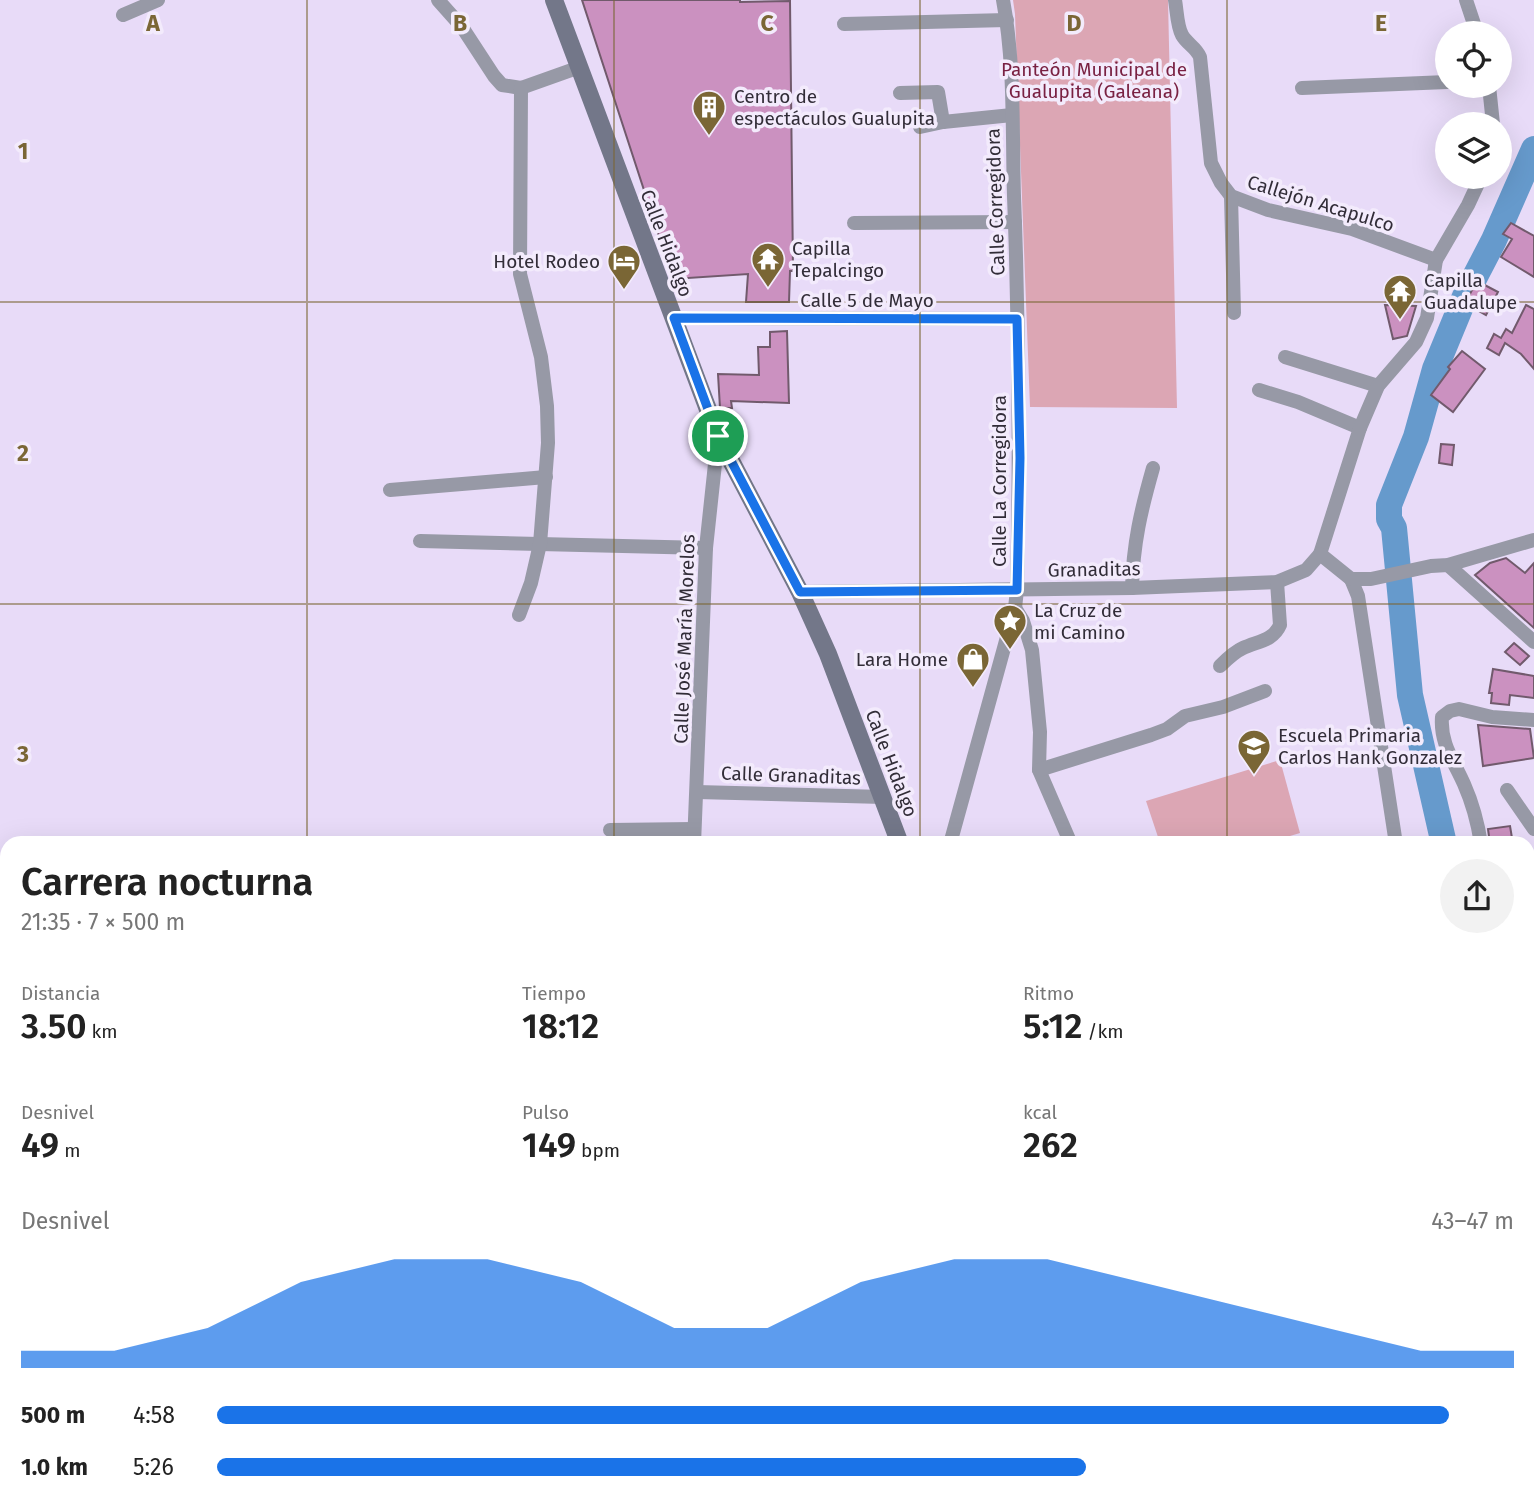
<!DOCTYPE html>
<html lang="es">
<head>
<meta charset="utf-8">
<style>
  body { margin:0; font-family:"Fira Sans",sans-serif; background:#f2f2f2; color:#222; height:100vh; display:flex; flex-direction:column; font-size:26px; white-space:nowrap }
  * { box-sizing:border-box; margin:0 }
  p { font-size:23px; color:#767676 }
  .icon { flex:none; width:38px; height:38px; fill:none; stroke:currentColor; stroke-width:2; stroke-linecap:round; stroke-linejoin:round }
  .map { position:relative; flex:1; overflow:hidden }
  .panel { position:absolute; left:0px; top:836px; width:1535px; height:674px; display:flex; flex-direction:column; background:#fff; border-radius:21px 21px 0 0; box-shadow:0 7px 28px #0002 }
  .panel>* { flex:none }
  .fabs { position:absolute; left:1435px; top:21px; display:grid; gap:14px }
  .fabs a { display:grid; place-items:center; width:77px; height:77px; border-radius:50%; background:#fff; box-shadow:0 7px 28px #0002; font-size:35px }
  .pin { position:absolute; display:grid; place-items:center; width:60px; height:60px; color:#fff; margin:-30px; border:4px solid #fff; border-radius:50%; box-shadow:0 2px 7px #0007 }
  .round { display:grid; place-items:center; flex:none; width:74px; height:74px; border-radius:37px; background:#f2f2f2 }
  .headline { display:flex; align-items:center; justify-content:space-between; height:119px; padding:0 21px }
  h1 { font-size:38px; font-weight:600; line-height:52px }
  .figures { display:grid; grid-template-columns:repeat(3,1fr); gap:10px; height:119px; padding:7px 21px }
  .figures div { display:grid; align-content:center }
  .figures b { font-size:35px; font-weight:600 }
  .figures small { font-size:19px; font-weight:400 }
  .figures p { font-size:19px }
  .chart { height:196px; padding:14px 21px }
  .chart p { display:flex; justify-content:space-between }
  .chart svg { width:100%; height:126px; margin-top:7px; fill:#1a73e8; opacity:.7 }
  ul { padding:0 21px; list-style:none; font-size:23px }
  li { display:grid; grid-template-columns:112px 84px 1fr; align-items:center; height:52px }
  li i { height:18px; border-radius:9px; background:#1a73e8 }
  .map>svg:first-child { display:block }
  .green { fill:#dca6b4 }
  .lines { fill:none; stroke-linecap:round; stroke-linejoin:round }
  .river { stroke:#669acc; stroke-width:26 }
  .building { fill:#cb91c0; stroke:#715a6c; stroke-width:2 }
  .minor { stroke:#9799a6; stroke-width:14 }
  .secondary { stroke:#737789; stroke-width:18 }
  .route-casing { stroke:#fff; stroke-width:14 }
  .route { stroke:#1a73e8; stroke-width:9 }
  .grid { fill:none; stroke:#7a6635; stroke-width:2; stroke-opacity:0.55 }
  .labels { text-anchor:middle; stroke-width:7; stroke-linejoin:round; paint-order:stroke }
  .park-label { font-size:19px; fill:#792142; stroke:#f3ebfc }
  .poi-label { font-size:19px; fill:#322d38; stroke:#f3ebfc; text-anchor:start }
  .street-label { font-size:19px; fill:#322d38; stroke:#f3ebfc }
  .grid-label { font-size:23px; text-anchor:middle; font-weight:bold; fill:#7a6635; stroke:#f3ebfc; stroke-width:7; stroke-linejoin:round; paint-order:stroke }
</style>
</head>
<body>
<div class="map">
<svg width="1534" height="1509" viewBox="0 0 1534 1509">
  <rect width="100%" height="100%" fill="#e8dbf8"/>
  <g class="green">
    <path d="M1013 0H1168L1177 408 1030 407 1015 14Z"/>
    <path d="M1280 760 1300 833 1267 843H1160L1146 801Z"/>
  </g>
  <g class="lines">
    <g class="river">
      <path d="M1444 844 1410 695 1394 528 1389 519V505L1416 437 1435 369 1466 294 1494 240 1534 149"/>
      <path d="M1528 1284 1534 1294"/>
    </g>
  </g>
  <g class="building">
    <path d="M582 0H740V2L790 1 793 271H790L789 302H746L748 274 673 279Z"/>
    <path d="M1511 223 1534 236V277L1501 257 1512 239 1503 234Z"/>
    <path d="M1477 281 1498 292 1486 315 1465 303Z"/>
    <path d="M1385 305 1416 306 1407 336 1393 339Z"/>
    <path d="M1526 305 1534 309V369L1521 354 1505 343 1499 355 1487 348 1494 334 1501 338 1506 329 1512 333Z"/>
    <path d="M787 331 789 403 731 401 732 408H720L718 374 759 375 758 347H770V332Z"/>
    <path d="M1462 351 1485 369 1453 412 1431 395 1450 369 1448 367Z"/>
    <path d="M1441 444 1454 445 1452 465 1439 463Z"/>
    <path d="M1506 558 1525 573 1534 563V628L1475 575 1490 563Z"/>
    <path d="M1514 643 1529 656 1520 665 1505 652Z"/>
    <path d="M1493 669 1534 676V698L1510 695 1509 705 1491 703 1492 693H1489Z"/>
    <path d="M1478 725 1530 729 1534 758 1483 766Z"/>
    <path d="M1510 826 1513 844H1490L1488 829Z"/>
  </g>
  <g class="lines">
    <g class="minor">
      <path d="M438 0 462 27 494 76 502 85 521 88 580 67"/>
      <path d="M1175 0C1177 11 1177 26 1182 35 1187 44 1196 47 1200 57L1211 163 1221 183 1231 196 1268 210 1352 229 1436 260"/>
      <path d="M1466 0 1477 33"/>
      <path d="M123 15 158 0"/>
      <path d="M844 24 1007 20"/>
      <path d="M1489 86 1493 124"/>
      <path d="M1302 88 1447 82"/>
      <path d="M900 93 938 92 943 122"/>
      <path d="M920 127 943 122 1012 115"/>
      <path d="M1231 196 1234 313"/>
      <path d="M854 223 1015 222"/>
      <path d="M674 318 1017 319"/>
      <path d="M1285 357 1378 386"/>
      <path d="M1259 390 1298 402 1360 428"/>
      <path d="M390 490 546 477"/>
      <path d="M420 541 706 548"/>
      <path d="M1320 554 1360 428 1378 386 1416 342 1427 318 1436 260 1468 205 1481 177"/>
      <path d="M1448 565 1534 642"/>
      <path d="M1351 579 1358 596 1396 844"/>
      <path d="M1132 588C1133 544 1141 510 1153 468"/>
      <path d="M800 592 1132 588 1277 582 1306 570 1320 554 1351 579H1371L1431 566 1448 565 1534 540"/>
      <path d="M1015 608 1023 621 1032 650 1040 732 1039 770 1071 844"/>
      <path d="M519 615 531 583 540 544 548 443 547 406 541 357 520 274 521 88"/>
      <path d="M1220 666C1227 659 1234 652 1243 648 1258 641 1273 641 1280 625L1277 582"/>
      <path d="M1039 770 1151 735 1167 729 1185 716 1223 707 1265 691"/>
      <path d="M1507 790 1534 829"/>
      <path d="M697 792 883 797"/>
      <path d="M610 830 694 829"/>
      <path d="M694 844 706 548 718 436"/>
      <path d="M950 844 1015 608 1017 590C1020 458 1019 327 1014 196 1012 131 1015 64 1003 0"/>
      <path d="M1481 844C1478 824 1472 802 1464 784 1454 761 1440 744 1442 717L1450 711 1459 709 1492 717 1534 720"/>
      <path d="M1528 1226 1534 1231"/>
      <path d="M1434 1503 1435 1509"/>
      <path d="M796 1509V1503"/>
      <path d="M1278 1509V1503"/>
    </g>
    <g class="secondary">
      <path d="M554 0 718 436 800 592 828 654 900 844"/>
      <path d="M957 1503V1509"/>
    </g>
  </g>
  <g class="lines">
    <defs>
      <path id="route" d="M674 318 1017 319 1020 458 1017 590 800 592 718 436Z"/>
    </defs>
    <use href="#route" class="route-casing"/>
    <use href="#route" class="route"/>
  </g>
  <path class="grid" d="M307 0V844M614 0V844M920 0V844M1227 0V844M0 302H1534M0 604H1534M0 905H7M1528 905H1534M0 1207H7M1528 1207H1534M307 1503V1509M614 1503V1509M920 1503V1509M1227 1503V1509"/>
  <defs>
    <symbol id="building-pin" viewBox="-11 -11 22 30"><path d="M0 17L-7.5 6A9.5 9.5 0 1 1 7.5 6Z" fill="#7a6635" stroke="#f3ebfc"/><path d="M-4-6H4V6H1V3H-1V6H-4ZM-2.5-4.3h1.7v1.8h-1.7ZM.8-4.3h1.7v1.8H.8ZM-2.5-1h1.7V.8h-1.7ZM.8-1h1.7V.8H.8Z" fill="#fff"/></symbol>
    <symbol id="temple-pin" viewBox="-11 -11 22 30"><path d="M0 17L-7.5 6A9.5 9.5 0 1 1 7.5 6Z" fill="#7a6635" stroke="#f3ebfc"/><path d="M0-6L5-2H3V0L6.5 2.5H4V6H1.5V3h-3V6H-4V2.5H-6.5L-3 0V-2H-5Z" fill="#fff"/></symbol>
    <symbol id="hotel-pin" viewBox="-11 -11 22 30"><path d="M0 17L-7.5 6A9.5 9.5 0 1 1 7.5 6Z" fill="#7a6635" stroke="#f3ebfc"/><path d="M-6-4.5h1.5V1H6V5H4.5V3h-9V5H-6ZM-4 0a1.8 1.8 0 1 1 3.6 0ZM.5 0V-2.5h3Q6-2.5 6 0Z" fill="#fff"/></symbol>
    <symbol id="sight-pin" viewBox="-11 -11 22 30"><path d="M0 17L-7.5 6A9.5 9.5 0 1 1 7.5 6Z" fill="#7a6635" stroke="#f3ebfc"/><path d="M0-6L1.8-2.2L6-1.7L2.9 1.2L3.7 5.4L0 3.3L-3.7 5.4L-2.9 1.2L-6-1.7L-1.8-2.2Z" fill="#fff"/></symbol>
    <symbol id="shop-pin" viewBox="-11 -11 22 30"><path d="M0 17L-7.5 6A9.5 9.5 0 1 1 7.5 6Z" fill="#7a6635" stroke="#f3ebfc"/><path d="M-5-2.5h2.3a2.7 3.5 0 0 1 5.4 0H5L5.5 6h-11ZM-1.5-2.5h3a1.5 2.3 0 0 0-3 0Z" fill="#fff"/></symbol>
    <symbol id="school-pin" viewBox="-11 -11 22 30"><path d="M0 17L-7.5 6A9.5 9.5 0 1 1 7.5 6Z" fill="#7a6635" stroke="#f3ebfc"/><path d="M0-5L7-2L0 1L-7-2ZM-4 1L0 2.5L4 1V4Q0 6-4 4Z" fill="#fff"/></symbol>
  </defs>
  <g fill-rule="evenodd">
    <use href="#building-pin" x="690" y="88" width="38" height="52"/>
    <use href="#temple-pin" x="749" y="240" width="38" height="52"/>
    <use href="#hotel-pin" x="605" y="242" width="38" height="52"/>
    <use href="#temple-pin" x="1381" y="272" width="38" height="52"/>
    <use href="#sight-pin" x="991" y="602" width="38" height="52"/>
    <use href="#shop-pin" x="954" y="640" width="38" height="52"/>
    <use href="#school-pin" x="1235" y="727" width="38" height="52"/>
  </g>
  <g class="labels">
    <g class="park-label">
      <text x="1094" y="76">Panteón Municipal de<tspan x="1094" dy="22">Gualupita (Galeana)</tspan></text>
    </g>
    <g class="poi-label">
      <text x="734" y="103">Centro de<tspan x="734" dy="22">espectáculos Gualupita</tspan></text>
      <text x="792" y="255">Capilla<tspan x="792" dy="22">Tepalcingo</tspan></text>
      <text x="600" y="268" text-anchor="end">Hotel Rodeo</text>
      <text x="1424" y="287">Capilla<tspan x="1424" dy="22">Guadalupe</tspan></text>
      <text x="1034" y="617">La Cruz de<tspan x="1034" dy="22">mi Camino</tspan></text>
      <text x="948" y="666" text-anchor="end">Lara Home</text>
      <text x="1278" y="742">Escuela Primaria<tspan x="1278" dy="22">Carlos Hank Gonzalez</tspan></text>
    </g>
    <g class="street-label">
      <text transform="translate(995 202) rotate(-92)" y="7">Calle Corregidora</text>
      <text transform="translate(1321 203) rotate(17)" y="7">Callejón Acapulco</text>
      <text transform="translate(667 243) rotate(69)" y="7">Calle Hidalgo</text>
      <text x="867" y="307">Calle 5 de Mayo</text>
      <text transform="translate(999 481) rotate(-90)" y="7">Calle La Corregidora</text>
      <text transform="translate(1094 569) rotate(-1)" y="7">Granaditas</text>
      <text transform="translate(684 639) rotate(-88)" y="7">Calle José María Morelos</text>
      <text transform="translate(892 763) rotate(69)" y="7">Calle Hidalgo</text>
      <text transform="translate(791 775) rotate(2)" y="7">Calle Granaditas</text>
    </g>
  </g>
  <g class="grid-label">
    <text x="153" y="31">A</text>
    <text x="460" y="31">B</text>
    <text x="767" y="31">C</text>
    <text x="1074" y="31">D</text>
    <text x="1381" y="31">E</text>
    <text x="23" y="159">1</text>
    <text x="23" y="461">2</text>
    <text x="23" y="762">3</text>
  </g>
</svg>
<div class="fabs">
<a><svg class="icon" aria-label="locate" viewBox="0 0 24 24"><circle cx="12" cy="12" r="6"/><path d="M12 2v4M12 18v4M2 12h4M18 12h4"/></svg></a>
<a><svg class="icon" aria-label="layers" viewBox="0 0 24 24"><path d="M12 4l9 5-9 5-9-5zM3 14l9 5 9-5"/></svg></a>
</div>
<div class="pin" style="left:718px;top:436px;background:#1e9e55"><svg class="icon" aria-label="arrive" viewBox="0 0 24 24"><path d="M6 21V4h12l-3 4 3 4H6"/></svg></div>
<section class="panel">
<div class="headline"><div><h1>Carrera nocturna</h1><p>21:35 · 7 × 500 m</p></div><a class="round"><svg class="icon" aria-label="share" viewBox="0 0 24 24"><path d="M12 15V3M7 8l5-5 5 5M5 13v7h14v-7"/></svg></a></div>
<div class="figures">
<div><p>Distancia</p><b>3.50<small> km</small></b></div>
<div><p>Tiempo</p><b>18:12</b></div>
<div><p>Ritmo</p><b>5:12<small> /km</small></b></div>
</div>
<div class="figures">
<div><p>Desnivel</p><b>49<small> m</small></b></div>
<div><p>Pulso</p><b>149<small> bpm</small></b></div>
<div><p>kcal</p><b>262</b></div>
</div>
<div class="chart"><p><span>Desnivel</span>43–47 m</p>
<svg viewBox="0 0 160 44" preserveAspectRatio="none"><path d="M0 44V38L10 38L20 30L30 14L40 6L50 6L60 14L70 30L80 30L90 14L100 6L110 6L120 14L130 22L140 30L150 38L160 38V44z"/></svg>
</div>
<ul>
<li><b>500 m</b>4:58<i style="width:95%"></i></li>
<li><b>1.0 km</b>5:26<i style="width:67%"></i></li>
</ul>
</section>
</div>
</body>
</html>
